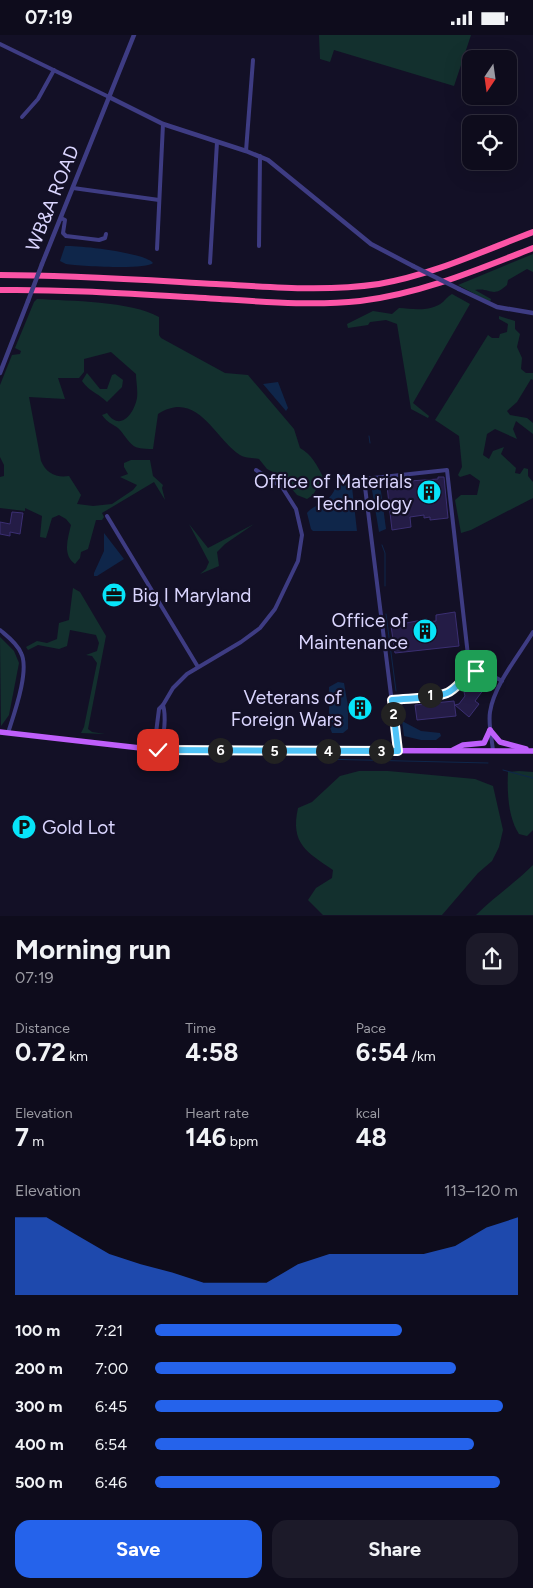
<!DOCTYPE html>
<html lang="en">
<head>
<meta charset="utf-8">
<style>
  body { margin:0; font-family:Figtree,sans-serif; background:#1c1a29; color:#f1f3f6; height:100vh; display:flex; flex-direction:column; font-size:19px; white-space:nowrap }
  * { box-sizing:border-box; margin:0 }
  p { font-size:16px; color:#9b9ba3 }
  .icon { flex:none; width:28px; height:28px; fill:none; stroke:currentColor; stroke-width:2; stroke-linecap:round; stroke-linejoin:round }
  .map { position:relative; height:881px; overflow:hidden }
  .details { display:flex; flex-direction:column; background:#0e0c1c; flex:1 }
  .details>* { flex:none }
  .needle { width:32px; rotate:193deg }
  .fabs { position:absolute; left:462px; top:15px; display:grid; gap:10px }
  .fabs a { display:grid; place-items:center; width:55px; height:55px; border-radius:10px; background:#0e0c1c; box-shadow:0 5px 20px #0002,0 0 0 1px #2e2c3b; font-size:25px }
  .pin { position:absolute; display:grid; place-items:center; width:42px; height:42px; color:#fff; margin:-21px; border-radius:10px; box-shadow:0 2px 8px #0006 }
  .km { position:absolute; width:25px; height:25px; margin:-12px; border-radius:50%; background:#222; color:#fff; font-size:14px; line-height:25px; text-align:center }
  .round { display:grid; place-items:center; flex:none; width:52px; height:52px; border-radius:15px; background:#1c1a29 }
  .head { display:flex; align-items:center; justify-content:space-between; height:85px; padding:0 15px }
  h1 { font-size:28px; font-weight:700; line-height:38px }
  .metrics { display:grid; grid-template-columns:repeat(3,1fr); gap:8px; height:85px; padding:5px 15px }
  .metrics div { display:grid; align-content:center }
  .metrics b { font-size:25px; font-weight:700 }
  .metrics small { font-size:14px; font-weight:400 }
  .metrics p { font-size:14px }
  .chart { height:140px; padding:10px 15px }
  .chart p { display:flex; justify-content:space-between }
  .chart svg { width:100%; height:90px; margin-top:5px; fill:#2563eb; opacity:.7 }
  .primary-button { display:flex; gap:10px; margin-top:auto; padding:10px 15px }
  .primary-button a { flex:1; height:58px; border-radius:15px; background:#2563eb; color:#fff; font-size:20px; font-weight:700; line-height:58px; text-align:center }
  .primary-button a+a { background:#1c1a29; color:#f1f3f6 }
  ul { padding:0 15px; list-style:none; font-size:16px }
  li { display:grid; grid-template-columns:80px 60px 1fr; align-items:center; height:38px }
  li i { height:12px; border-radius:6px; background:#2563eb }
  .status { display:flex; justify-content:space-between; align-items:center; height:35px; padding:0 25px; background:#0e0c1c; direction:ltr }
  .status svg { height:14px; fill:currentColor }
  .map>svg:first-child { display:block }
  .green { fill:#13302e }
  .water { fill:#0f264a }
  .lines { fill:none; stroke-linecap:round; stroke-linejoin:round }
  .stream { stroke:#0f264a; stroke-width:1 }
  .building { fill:#241c46; stroke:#3b2f72 }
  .minor { stroke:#3e3c83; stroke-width:4 }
  .tertiary { stroke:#3e3c83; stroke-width:4.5 }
  .primary { stroke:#bf5ffb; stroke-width:5.5 }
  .motorway { stroke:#fb54a6; stroke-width:6 }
  .tertiary-bridge { stroke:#3e3c83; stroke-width:4.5 }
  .route-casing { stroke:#fff; stroke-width:10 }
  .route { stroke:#4fc3f7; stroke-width:6 }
  .labels { text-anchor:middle; stroke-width:4.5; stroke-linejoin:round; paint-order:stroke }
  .street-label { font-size:19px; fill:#dad5fe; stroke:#131026 }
  .poi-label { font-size:19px; fill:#dad5fe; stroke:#131026; text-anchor:end }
</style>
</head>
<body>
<div class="status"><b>07:19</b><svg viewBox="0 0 49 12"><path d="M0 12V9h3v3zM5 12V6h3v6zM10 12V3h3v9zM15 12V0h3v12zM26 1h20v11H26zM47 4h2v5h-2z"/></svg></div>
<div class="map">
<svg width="533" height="881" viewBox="0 0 533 881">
  <rect width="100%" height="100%" fill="#131026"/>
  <g class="green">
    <path d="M319 0H471L454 51 334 15 330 27 320 24Z"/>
    <path d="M533 219V237L527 234 508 245 507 250C492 264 491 252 475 255L491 264 490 267 458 250Z"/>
    <path d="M452 259 470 269 413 368 429 381 428 383 411 374 397 289 386 285 370 287 368 290 348 293 347 289 373 276 392 279 399 273C413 274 431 277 443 267 446 264 448 261 452 259Z"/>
    <path d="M37 264C70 266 131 266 159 282V300L161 303 225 338 248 340 294 394 300 413C312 420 317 430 323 442L313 460 307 464 297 460 291 453 292 448 289 445H282L279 440 267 434 259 424C253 423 244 423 240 420 214 403 197 354 158 379L153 414C131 414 133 411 120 395 116 390 108 389 102 380L107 378C120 397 134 379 137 363 138 355 136 346 136 339L111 317 84 324V337L79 343H58L65 364 29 362 41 426C46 438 56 443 69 441L81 460 77 469 93 471 112 469 133 455 137 450 120 442 128 439 124 432V428L131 425H150L153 441 163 450 162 453 165 465 154 447 102 478 104 482 102 485H96L88 514 81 517 80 523 75 529C62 520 68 503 71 490L66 484 59 480 52 483 46 503 40 502 42 481 25 473V476L0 473V442L4 441V430L0 422V350L12 320 20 319 21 316 15 313 34 267Z"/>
    <path d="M499 281 515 286V294L520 299 517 312 522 323 521 334 526 338H533V345L531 344 517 367 507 376 510 380 527 383 533 388V399L516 386 513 394 517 404 495 394 487 399 483 420 489 424 493 416 504 412 501 419 516 433 515 438 520 439 524 433 528 434V441L533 447V463L471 495 461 498 455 465 461 460H477L480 446 470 439 460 442 458 440 462 432 459 401 435 385 488 300 492 303H499L500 299 507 297 508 289 499 284Z"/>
    <path d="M87 338 100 354H107L112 340 115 339 123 345 122 352 107 367C97 357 91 358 82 346Z"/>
    <path d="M189 489 208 513 254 489 225 509 217 517 219 531 200 539 206 534 209 527Z"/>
    <path d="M73 553 80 557 106 601 88 694 92 697 105 699 81 698 84 692 97 628 92 621 86 620 97 616 99 608 96 600 70 595 67 611 59 614 38 610 28 615 26 612 37 606 47 608 57 604 59 588 69 585Z"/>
    <path d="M0 602 14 616 19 628 9 680 1 691Z"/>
    <path d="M359 736H388L475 744 493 751 503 795 499 812 492 826 478 838 442 880H323L308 865 316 853 332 843 333 835C307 817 290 809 298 773L312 767 340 741Z"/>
    <path d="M519 736 533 737V795L527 801 519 799C508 783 507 756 508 737Z"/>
    <path d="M533 830V880H476C494 862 515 848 533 830Z"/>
  </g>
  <g class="water">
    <path d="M65 211C79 210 146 218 153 228 147 235 79 231 66 229L60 226Z"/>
    <path d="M278 347 288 373 286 376 263 349Z"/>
    <path d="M339 440H348L351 443 357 496H313L311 494 307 478C311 473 316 471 322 468 334 461 336 453 339 440Z"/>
    <path d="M376 449H380L386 494 379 497 372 455 373 450Z"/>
    <path d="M104 498 124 524 97 541H94V538L104 516Z"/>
    <path d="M338 647 344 648 348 671V694L343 698H332L329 690V652Z"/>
    <path d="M402 686 421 696 440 698 441 701 436 705H421L404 701Z"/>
  </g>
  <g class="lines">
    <g class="stream">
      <path d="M369 401 370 408"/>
      <path d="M382 510 385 518V551"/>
      <path d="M386 579 396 656"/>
      <path d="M320 724 488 728"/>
      <path d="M503 735 533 743"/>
    </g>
  </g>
  <g class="building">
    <path d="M438 442H444L448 483 430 485V482L424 483V480L410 482 411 492 392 495 387 451 392 450 391 449 411 448 410 446 438 444Z"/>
    <path d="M12 477 23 478 20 499 10 497V501L0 499V487L10 489Z"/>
    <path d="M455 577 459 611 395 618 391 591 427 584V587L436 586V580Z"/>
    <path d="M475 641 487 650 475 666 479 669 469 682 455 670 459 669 465 661 464 657 467 654 465 653Z"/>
    <path d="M366 666 367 679 353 681 354 667Z"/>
    <path d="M454 666 456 681 417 685 415 670Z"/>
  </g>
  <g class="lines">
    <g class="minor">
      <path d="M0 9 109 62"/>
      <path d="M22 82 38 64 54 35"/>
      <path d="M246 116 253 25"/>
      <path d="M73 153 159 165"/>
      <path d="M61 183 65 185 63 198 66 201 99 205 105 203 106 199"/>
      <path d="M259 211 260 121"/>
      <path d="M157 214 163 89"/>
      <path d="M210 228 217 107"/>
      <path d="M107 481 198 632"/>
      <path d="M0 595C7 601 17 608 21 618 30 635 14 679 8 698"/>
      <path d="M392 665C409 663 429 663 446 658 475 648 461 623 502 646"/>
      <path d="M159 710C165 703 166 680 163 670"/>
      <path d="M158 715 159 710 155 706 159 674 163 670 173 653 187 639 241 607 260 593 275 574 298 526 302 500 296 474 282 452 256 435"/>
      <path d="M398 716 364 444 447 435 470 638"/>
      <path d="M493 716C492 703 488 690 490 677 494 650 519 620 533 597"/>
    </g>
    <g class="tertiary">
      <path d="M109 62 163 89 246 116 268 125 371 209 413 231"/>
      <path d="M42 229 134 0"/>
      <path d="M459 254 497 272 533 278"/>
      <path d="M0 338 28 266"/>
    </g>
    <g class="primary">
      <path d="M490 695 500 707 526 714"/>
      <path d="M0 697 158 715 533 716"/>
      <path d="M453 715 463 710 484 708 490 695"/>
    </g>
    <g class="motorway">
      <path d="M0 240C72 240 144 245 216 249 270 252 325 257 379 249 432 240 483 216 533 197"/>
      <path d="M0 255C73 254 146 260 220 264 266 267 313 271 360 266 420 259 477 235 533 213"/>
    </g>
    <g class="tertiary-bridge">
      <path d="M413 231 459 254"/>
      <path d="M28 266 42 229"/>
    </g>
  </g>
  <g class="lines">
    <defs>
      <path id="route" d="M158 715 398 716 392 665C409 663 431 664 447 658 459 653 464 639 476 636"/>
    </defs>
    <use href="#route" class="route-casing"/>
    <use href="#route" class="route"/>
  </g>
  <defs>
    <symbol id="building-disc" viewBox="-11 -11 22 22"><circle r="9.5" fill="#07e4f9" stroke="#131026"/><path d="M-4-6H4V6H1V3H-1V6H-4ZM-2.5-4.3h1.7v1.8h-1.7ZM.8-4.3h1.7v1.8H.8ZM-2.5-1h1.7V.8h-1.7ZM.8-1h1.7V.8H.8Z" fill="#111"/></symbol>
    <symbol id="office-disc" viewBox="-11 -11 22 22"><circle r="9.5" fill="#07e4f9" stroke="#131026"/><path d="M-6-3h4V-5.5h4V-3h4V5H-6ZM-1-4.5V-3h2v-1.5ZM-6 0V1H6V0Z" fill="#111"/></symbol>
    <symbol id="parking-disc" viewBox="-11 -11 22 22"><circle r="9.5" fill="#07e4f9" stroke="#131026"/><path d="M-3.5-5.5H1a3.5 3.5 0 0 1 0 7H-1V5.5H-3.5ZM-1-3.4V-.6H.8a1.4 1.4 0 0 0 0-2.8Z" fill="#111"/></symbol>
  </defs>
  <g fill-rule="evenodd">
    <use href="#building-disc" x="415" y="443" width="28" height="28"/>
    <use href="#office-disc" x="100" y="546" width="28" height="28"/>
    <use href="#building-disc" x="411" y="582" width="28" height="28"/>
    <use href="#building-disc" x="346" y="659" width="28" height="28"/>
    <use href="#parking-disc" x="10" y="778" width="28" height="28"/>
  </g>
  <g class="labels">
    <g class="street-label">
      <text transform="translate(52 163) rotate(-68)" y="7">WB&amp;A ROAD</text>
    </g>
    <g class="poi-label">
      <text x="412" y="453">Office of Materials<tspan x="412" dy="22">Technology</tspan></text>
      <text x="132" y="567" text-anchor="start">Big I Maryland</text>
      <text x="408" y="592">Office of<tspan x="408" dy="22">Maintenance</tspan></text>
      <text x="342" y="669">Veterans of<tspan x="342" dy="22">Foreign Wars</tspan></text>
      <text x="42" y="799" text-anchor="start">Gold Lot</text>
    </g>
  </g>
</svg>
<div class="fabs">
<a><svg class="needle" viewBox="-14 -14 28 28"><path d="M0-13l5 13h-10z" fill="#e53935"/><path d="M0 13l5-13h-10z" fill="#9b9ba3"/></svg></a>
<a><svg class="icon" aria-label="locate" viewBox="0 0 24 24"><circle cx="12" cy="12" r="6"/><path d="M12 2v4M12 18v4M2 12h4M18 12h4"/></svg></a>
</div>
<div class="pin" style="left:476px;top:636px;background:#1e9e55"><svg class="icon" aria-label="arrive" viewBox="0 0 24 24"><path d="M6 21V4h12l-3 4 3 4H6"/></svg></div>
<div class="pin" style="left:158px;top:715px;background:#d93025"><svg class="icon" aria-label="check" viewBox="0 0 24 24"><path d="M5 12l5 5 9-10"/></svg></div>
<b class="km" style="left:430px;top:660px">1</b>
<b class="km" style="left:393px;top:679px">2</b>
<b class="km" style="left:381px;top:716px">3</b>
<b class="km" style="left:328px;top:716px">4</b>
<b class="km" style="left:274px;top:716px">5</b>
<b class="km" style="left:220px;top:715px">6</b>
</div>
<section class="details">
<div class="head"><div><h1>Morning run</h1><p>07:19</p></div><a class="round"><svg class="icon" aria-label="share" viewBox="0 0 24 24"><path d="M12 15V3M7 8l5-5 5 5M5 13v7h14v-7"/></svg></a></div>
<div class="metrics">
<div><p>Distance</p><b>0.72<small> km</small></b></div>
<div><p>Time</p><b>4:58</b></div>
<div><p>Pace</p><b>6:54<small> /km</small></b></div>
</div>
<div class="metrics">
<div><p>Elevation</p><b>7<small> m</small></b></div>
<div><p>Heart rate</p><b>146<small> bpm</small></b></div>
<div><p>kcal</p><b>48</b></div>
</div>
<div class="chart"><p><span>Elevation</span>113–120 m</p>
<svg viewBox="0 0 160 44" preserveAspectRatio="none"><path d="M0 44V6L10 6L20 15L30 24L40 29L50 33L60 38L70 38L80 38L90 29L100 24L110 24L120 24L130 24L140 20L150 11L160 6V44z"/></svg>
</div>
<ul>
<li><b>100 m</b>7:21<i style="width:68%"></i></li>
<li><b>200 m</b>7:00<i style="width:83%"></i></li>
<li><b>300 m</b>6:45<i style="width:96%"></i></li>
<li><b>400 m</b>6:54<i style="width:88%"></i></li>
<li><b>500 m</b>6:46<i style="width:95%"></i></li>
</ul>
<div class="primary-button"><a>Save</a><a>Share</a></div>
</section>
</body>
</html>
